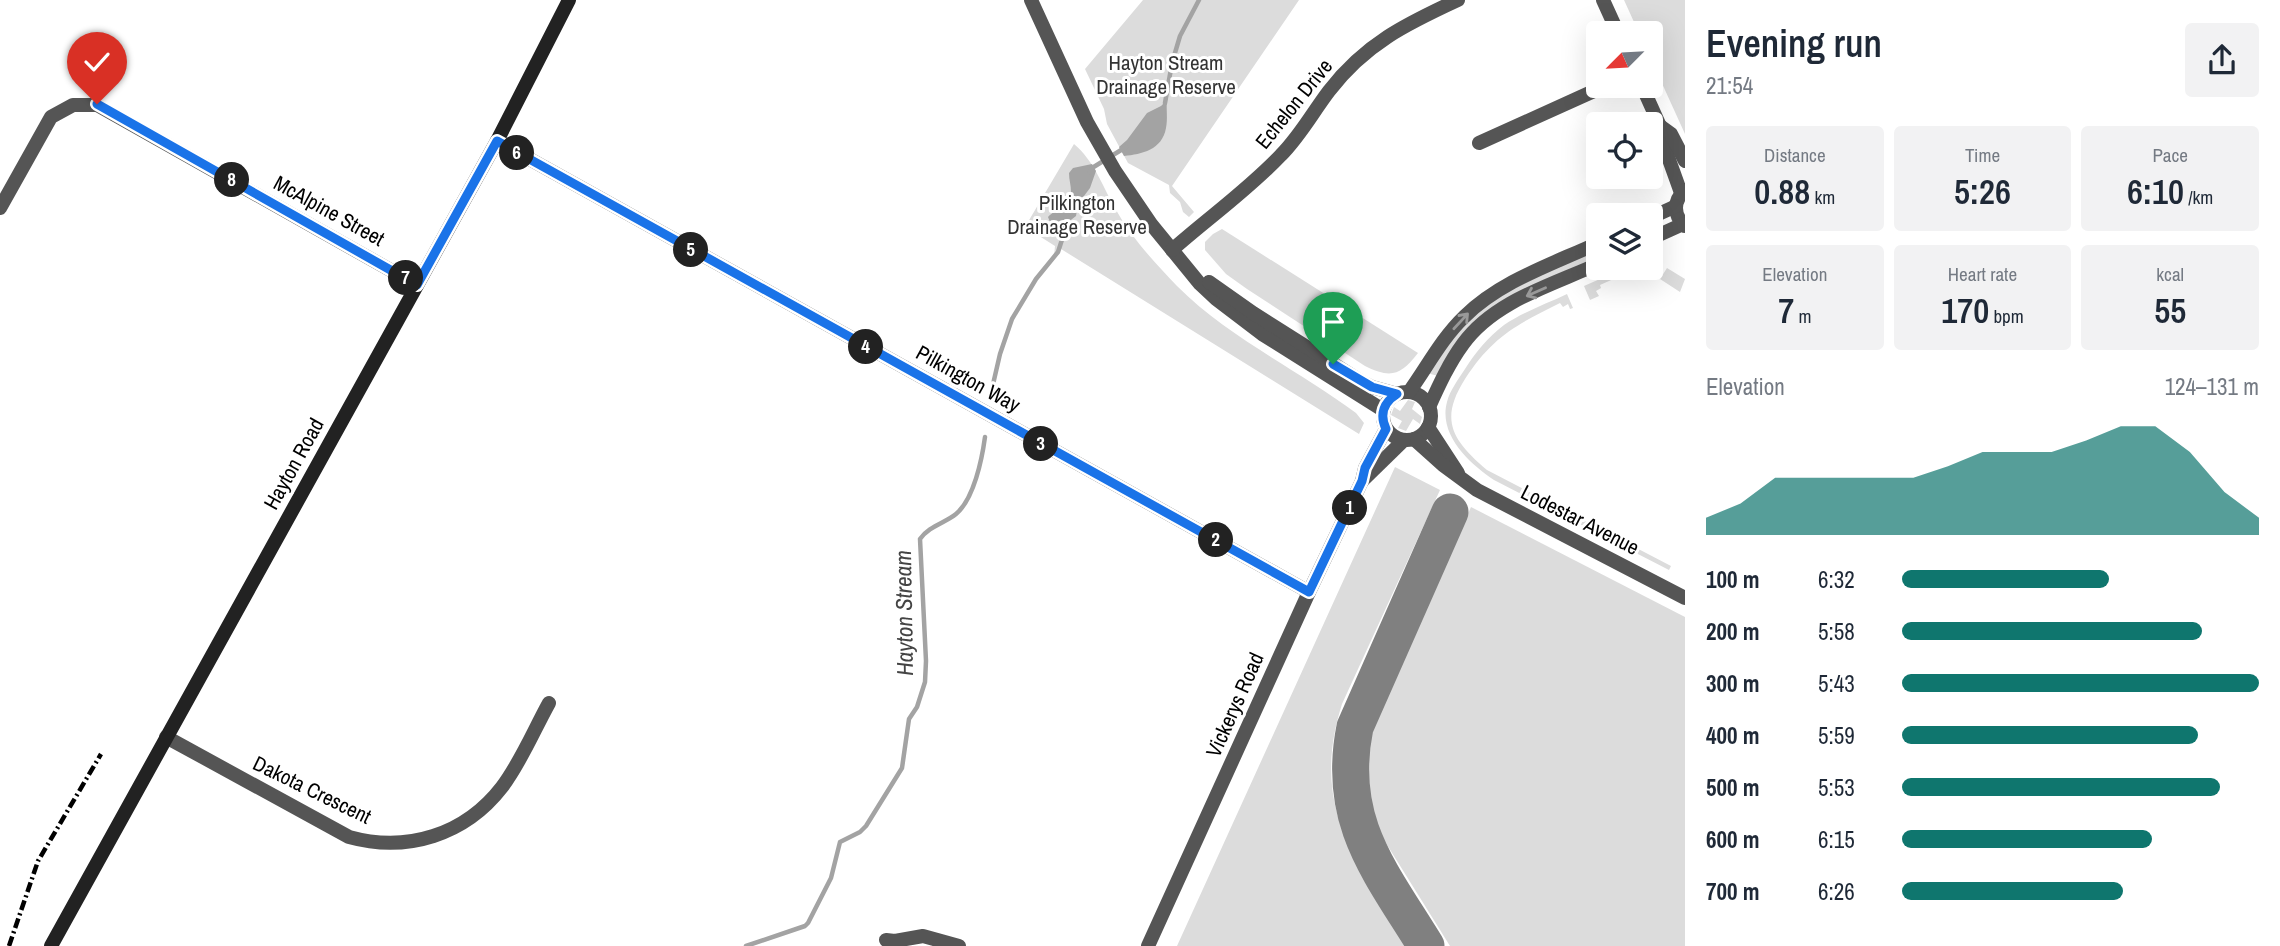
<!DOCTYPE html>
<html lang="en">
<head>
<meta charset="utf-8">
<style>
  body { margin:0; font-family:"Archivo Narrow",sans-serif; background:#f2f2f3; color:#1f2937; height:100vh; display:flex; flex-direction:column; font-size:26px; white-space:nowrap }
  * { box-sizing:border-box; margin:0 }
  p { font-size:23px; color:#747a83 }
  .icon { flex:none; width:38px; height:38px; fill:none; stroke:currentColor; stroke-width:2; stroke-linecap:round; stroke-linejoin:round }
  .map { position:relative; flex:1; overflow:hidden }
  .panel { display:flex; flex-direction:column; background:#fff; width:595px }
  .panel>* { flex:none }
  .needle { width:46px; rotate:246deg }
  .controls { position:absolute; left:1586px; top:21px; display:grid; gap:14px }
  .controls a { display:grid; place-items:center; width:77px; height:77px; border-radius:7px; background:#fff; box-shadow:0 7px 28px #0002; font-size:35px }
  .pin { position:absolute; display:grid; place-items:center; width:60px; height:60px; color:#fff; margin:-72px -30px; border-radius:50% 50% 50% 0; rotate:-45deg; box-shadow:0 0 7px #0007 }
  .pin .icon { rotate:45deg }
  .km { position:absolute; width:35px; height:35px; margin:-18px; border-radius:50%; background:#222; color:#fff; font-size:19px; line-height:35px; text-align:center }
  .round { display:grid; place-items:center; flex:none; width:74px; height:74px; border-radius:7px; background:#f2f2f3 }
  .headline { display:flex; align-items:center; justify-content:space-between; height:119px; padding:0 21px }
  h1 { font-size:38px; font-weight:600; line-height:52px }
  .metrics { display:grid; grid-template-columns:repeat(3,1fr); gap:10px; height:119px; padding:7px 21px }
  .metrics div { display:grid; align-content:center; border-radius:7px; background:#f2f2f3; text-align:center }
  .metrics b { font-size:35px; font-weight:600 }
  .metrics small { font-size:19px; font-weight:400 }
  .metrics p { font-size:19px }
  .chart { height:196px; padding:14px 21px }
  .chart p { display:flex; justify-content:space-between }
  .chart svg { width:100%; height:126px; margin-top:7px; fill:#0f766e; opacity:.7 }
  ul { padding:0 21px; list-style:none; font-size:23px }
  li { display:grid; grid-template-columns:112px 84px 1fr; align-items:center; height:52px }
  li i { height:18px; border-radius:9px; background:#0f766e }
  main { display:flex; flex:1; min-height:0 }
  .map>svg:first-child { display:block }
  .green { fill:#dcdcdc }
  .water { fill:#a3a3a3 }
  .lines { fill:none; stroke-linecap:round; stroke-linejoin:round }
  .stream { stroke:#a3a3a3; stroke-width:4.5 }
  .taxiway { stroke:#808080; stroke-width:37 }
  .street { stroke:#555; stroke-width:14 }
  .secondary { stroke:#222; stroke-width:14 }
  .rail { stroke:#000; stroke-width:4.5; stroke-dasharray:10 3.5 2 3.5; stroke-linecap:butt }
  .oneway { stroke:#999 }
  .route-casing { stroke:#fff; stroke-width:14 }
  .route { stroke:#1a73e8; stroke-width:9 }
  .labels { text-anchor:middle; stroke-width:6; stroke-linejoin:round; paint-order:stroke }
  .park-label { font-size:21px; fill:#333; stroke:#fff }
  .street-label { font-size:21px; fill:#000; stroke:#fff }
  .water-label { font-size:23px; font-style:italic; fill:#444; stroke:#fff }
</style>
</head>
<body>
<main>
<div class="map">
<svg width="1685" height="946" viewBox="0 0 1685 946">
  <rect width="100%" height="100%" fill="#fff"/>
  <g class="green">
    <path d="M1143 0H1299L1172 186 1194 212 1189 217 1183 212 1180 202 1170 193 1169 185 1128 163 1107 124 1104 109 1085 69Z"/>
    <path d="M1624 0H1685V134L1650 57V33H1639Z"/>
    <path d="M1074 144C1094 161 1101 183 1114 206 1129 235 1154 262 1177 286 1229 338 1297 369 1356 413L1364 423 1359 434 1061 249 1054 257 1055 246 1025 227Z"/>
    <path d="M1222 229 1418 353C1401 375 1391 379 1365 366L1247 289 1226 274 1205 250V242L1213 234Z"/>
    <path d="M1598 248V259L1509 300 1438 376 1427 373C1441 353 1455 330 1474 313 1506 284 1558 267 1598 248Z"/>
    <path d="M1625 268H1638L1600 285 1601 288 1596 291 1599 296 1590 300 1584 286Z"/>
    <path d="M1667 268 1685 279 1680 292 1660 279Z"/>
    <path d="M1567 294 1573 308 1570 309 1568 304 1563 307 1560 303C1516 325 1493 336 1465 379 1439 420 1452 440 1487 470L1671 566 1669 570 1494 480C1470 464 1438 435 1447 402 1450 390 1458 380 1465 369 1475 353 1488 337 1504 325 1523 312 1546 304 1567 294Z"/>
    <path d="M1408 400 1415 402 1412 409 1422 417 1420 424 1413 419 1406 431 1398 428 1402 421 1391 415 1394 407 1400 411Z"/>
    <path d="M1395 467 1440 490 1342 704C1309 808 1357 863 1408 946H1177Z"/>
    <path d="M1471 507 1685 617V946H1450L1384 840C1364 796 1363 754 1379 709Z"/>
  </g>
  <g class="water">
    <path d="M1167 100C1166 109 1168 119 1166 128 1162 150 1142 154 1124 156L1119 147 1127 140 1147 113 1161 106Z"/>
    <path d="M1092 164 1096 171 1090 188 1078 204 1076 216 1067 223 1066 219 1055 224 1050 222 1048 217C1055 209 1073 205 1071 192 1071 185 1069 180 1069 173L1073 168Z"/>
  </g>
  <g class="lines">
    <g class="stream">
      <path d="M1165 103 1172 63 1180 36 1199 0"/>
      <path d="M1090 172 1092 168 1126 147"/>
      <path d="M991 393 1000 354 1012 319 1036 279 1058 252 1069 218"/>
      <path d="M746 946 805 926 808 923 831 878 840 842 860 832 866 826 902 768 909 719 917 707 925 682 926 661 920 539C929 526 945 523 956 514 974 499 982 459 985 437"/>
    </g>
    <path class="taxiway" d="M1426 946C1380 871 1336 821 1355 727L1450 512"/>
    <g class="street">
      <path d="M1031 0 1087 122 1115 171 1151 224 1200 284 1216 299 1262 334 1383 410"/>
      <path d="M1603 0 1618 33"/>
      <path d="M1642 86 1660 126 1662 140 1681 193"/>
      <path d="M1660 126 1671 134 1685 161"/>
      <path d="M497 141 1309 592"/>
      <path d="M1479 143 1605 86"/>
      <path d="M1685 190C1673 201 1673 215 1685 226"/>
      <path d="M0 208 51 117 73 105H97L417 285"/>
      <path d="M1650 218 1676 206"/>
      <path d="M1650 239 1683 224"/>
      <path d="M1172 250C1208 218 1248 190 1281 155 1300 136 1313 112 1329 91 1365 44 1406 24 1458 0"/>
      <path d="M1209 282 1253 313 1362 382 1372 387 1397 394"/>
      <circle cx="1407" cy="416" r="24"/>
      <path d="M1409 392C1427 367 1442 338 1464 317 1500 281 1553 264 1598 243"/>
      <path d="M1429 407C1439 385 1449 363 1463 344 1494 301 1552 285 1598 264"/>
      <path d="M1428 427 1458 473"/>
      <path d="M1414 439 1443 465 1477 490 1685 598"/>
      <path d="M1362 481 1404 440"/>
      <path d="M166 737 349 837C407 853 465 835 502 787 521 762 534 730 549 703"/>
      <path d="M886 940 895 941 923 936 959 946"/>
      <path d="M1148 946 1309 592 1362 481 1365 468 1386 429"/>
    </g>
    <path class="secondary" d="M51 946 497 141 569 0"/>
    <path class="rail" d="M9 946 38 861 101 754"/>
  </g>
  <defs><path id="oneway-shaft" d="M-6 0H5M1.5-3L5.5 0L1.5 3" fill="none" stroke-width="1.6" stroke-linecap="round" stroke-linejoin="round" transform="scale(1.75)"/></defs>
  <g class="oneway">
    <use href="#oneway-shaft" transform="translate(1536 292) rotate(156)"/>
    <use href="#oneway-shaft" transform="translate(1461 321) rotate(-47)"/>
  </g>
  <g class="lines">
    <defs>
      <path id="route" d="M97 104 417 285 497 141 1309 592 1362 481 1365 468 1386 429C1379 414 1384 402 1397 394L1372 387 1333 364"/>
    </defs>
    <use href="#route" class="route-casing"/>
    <use href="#route" class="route"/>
  </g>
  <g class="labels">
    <g class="park-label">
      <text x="1166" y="70">Hayton Stream<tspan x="1166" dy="24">Drainage Reserve</tspan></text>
      <text x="1077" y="210">Pilkington<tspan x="1077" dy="24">Drainage Reserve</tspan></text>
    </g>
    <g class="street-label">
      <text transform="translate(1294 104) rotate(-51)" y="7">Echelon Drive</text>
      <text transform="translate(329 211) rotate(29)" y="7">McAlpine Street</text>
      <text transform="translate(968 379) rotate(29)" y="7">Pilkington Way</text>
      <text transform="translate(294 464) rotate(-61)" y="7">Hayton Road</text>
      <text transform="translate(1580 520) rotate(27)" y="7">Lodestar Avenue</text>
      <text transform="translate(1235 705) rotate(-66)" y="7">Vickerys Road</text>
      <text transform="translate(312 790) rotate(26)" y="7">Dakota Crescent</text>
    </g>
    <g class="water-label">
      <text transform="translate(904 613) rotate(-91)" y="8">Hayton Stream</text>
    </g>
  </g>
</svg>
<div class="controls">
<a><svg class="needle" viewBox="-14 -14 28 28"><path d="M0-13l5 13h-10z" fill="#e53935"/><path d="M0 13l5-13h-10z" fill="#747a83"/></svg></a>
<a><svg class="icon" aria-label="locate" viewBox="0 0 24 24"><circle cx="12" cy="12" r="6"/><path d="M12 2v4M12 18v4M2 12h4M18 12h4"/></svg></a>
<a><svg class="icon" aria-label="layers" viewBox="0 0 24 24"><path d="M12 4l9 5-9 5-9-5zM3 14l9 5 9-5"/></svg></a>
</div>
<div class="pin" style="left:1333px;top:364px;background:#1e9e55"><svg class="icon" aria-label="arrive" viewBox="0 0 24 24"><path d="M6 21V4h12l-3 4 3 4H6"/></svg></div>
<div class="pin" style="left:97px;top:104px;background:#d93025"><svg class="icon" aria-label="check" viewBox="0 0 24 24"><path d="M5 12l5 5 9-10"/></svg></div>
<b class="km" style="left:1350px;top:508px">1</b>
<b class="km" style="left:1216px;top:540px">2</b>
<b class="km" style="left:1041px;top:444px">3</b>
<b class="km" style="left:866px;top:347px">4</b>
<b class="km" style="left:691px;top:250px">5</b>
<b class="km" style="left:517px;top:153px">6</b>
<b class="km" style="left:406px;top:278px">7</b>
<b class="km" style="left:232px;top:180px">8</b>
</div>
<section class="panel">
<div class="headline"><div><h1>Evening run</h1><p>21:54</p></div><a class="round"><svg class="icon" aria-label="share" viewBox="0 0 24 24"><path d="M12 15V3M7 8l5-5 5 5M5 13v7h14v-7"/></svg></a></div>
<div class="metrics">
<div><p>Distance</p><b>0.88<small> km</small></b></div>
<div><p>Time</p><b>5:26</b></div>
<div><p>Pace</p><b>6:10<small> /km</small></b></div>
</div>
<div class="metrics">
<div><p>Elevation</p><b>7<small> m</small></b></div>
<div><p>Heart rate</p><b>170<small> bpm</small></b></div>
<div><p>kcal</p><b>55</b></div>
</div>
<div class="chart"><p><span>Elevation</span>124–131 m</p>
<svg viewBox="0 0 160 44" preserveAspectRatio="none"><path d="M0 44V38L10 33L20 24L30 24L40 24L50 24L60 24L70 20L80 15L90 15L100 15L110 11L120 6L130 6L140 15L150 29L160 38V44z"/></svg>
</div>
<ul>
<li><b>100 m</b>6:32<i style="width:58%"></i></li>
<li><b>200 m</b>5:58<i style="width:84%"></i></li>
<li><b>300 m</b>5:43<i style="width:100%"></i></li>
<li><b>400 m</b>5:59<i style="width:83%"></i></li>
<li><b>500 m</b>5:53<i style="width:89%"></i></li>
<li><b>600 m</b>6:15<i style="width:70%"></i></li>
<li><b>700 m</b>6:26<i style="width:62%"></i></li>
</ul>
</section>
</main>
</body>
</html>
